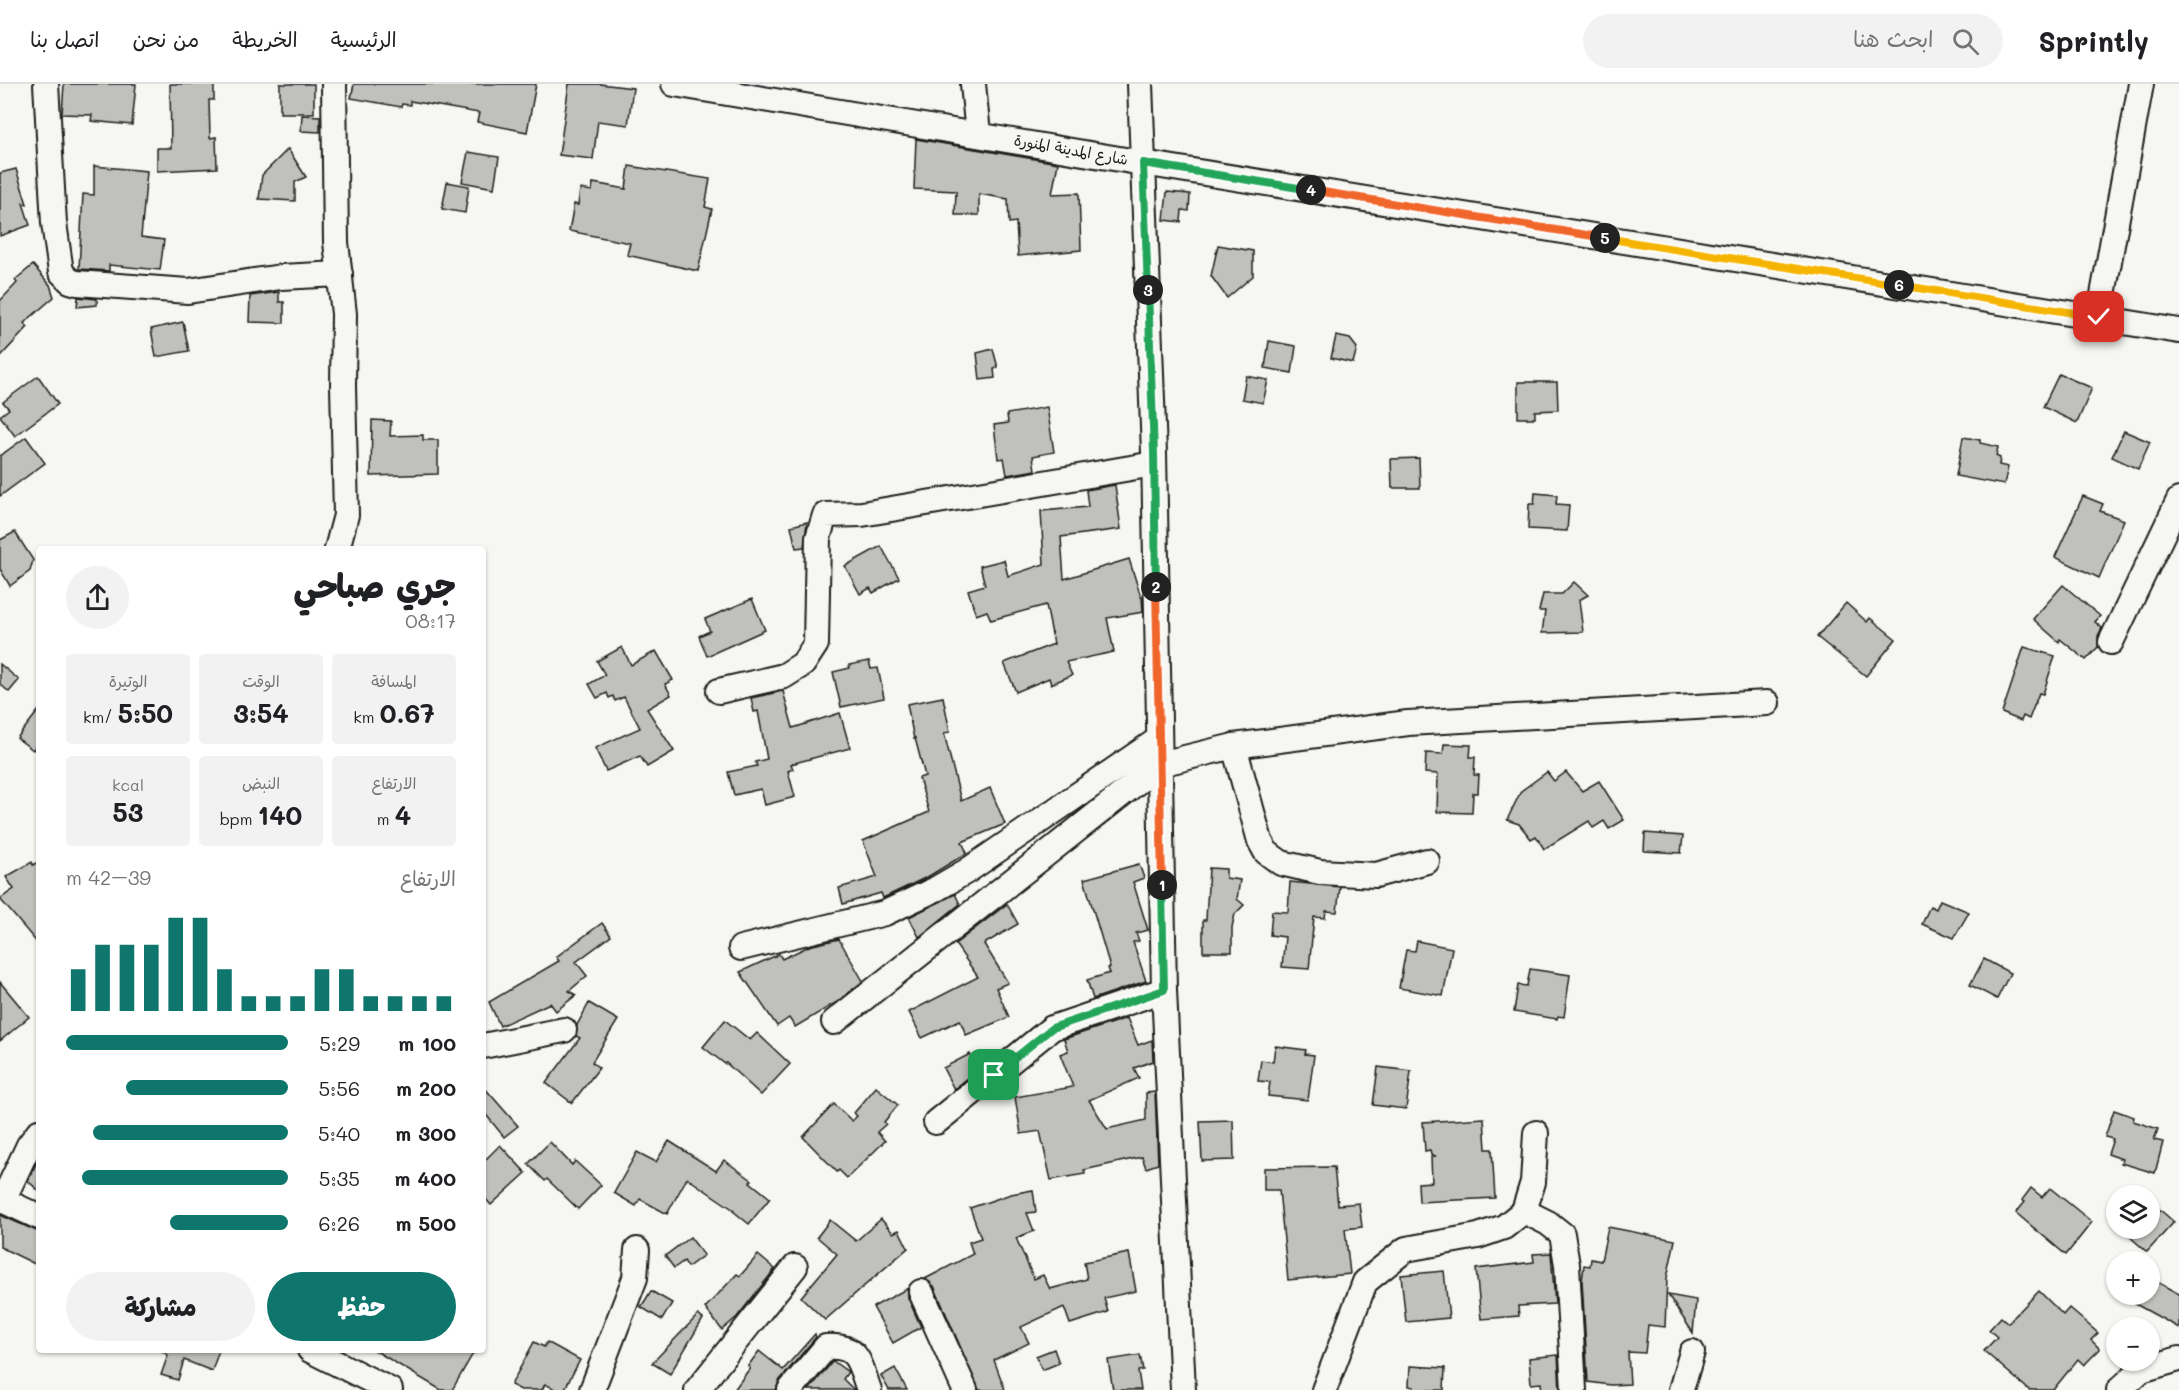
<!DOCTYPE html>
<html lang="ar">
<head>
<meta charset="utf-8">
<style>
  body { margin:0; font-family:Mali,"Playpen Sans Arabic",sans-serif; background:#f2f2f2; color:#202124; direction:rtl; height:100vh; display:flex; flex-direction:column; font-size:22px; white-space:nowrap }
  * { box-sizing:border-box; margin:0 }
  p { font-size:20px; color:#757577 }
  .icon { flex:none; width:33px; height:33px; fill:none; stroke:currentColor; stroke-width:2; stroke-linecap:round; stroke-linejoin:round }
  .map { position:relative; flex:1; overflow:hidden; direction:ltr }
  .panel { position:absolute; left:36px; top:462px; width:450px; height:807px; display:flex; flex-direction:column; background:#fff; border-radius:6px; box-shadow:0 2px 4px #0004; direction:rtl }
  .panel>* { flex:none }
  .buttons { position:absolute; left:2106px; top:1101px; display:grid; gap:12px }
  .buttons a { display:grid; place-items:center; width:54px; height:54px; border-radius:50%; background:#fff; box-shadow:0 2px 4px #0004; font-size:30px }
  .pin { position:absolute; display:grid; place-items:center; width:51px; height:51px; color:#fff; margin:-26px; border-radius:12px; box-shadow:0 3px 9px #0006 }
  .km { position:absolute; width:30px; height:30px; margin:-15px; border-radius:50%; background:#222; color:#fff; font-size:16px; line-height:30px; text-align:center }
  .round { display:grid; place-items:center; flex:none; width:63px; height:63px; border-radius:32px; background:#f2f2f2 }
  .headline { display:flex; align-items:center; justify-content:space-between; height:102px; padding:0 30px }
  h1 { font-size:33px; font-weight:800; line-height:45px }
  .figures { display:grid; grid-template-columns:repeat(3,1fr); gap:9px; height:102px; padding:6px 30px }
  .figures div { display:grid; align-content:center; border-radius:6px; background:#f2f2f2; text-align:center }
  .figures b { font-size:26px; font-weight:800 }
  .figures small { font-size:16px; font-weight:400 }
  .figures p { font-size:16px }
  .chart { height:168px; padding:12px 30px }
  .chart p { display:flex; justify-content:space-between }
  .chart svg { width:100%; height:108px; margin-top:6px; stroke:#0f766e; stroke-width:6 }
  .cta { display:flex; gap:12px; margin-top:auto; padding:12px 30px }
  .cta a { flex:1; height:69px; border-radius:36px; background:#0f766e; color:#fff; font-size:24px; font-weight:800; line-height:69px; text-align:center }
  .cta a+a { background:#f2f2f2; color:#202124 }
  ul { padding:0 30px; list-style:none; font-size:20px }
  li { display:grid; grid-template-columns:96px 72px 1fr; align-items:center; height:45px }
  li i { height:15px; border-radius:8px; background:#0f766e }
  header { display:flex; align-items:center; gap:36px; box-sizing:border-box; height:84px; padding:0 30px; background:#fff; border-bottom:2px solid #e0e0e0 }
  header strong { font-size:28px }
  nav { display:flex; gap:33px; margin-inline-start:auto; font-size:21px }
  .search { width:420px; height:54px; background:#f2f2f2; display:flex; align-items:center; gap:15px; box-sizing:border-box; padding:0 21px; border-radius:33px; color:#757577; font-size:22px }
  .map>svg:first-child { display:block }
  .building { fill:#c0c0bd; stroke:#1c1c1c; stroke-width:1.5 }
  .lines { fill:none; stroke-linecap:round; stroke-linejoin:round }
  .minor-casing { stroke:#1c1c1c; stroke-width:28 }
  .minor { stroke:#f6f6f2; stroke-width:24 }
  .split-1-casing { stroke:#fff; stroke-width:12 }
  .split-2-casing { stroke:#fff; stroke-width:12 }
  .split-3-casing { stroke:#fff; stroke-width:12 }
  .split-4-casing { stroke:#fff; stroke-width:12 }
  .split-5-casing { stroke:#fff; stroke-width:12 }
  .split-6-casing { stroke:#fff; stroke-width:12 }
  .split-7-casing { stroke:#fff; stroke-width:12 }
  .split-1 { stroke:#22a559; stroke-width:8 }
  .split-2 { stroke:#f0652b; stroke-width:8 }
  .split-3 { stroke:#22a559; stroke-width:8 }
  .split-4 { stroke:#22a559; stroke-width:8 }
  .split-5 { stroke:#f0652b; stroke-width:8 }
  .split-6 { stroke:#f5b400; stroke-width:8 }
  .split-7 { stroke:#f5b400; stroke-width:8 }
  .labels { text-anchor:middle; stroke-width:6; stroke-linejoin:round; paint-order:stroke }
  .street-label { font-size:15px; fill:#1c1c1c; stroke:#f6f6f2 }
</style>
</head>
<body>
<header>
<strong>Sprintly</strong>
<div class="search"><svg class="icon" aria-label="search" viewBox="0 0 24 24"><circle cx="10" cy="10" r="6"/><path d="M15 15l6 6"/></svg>ابحث هنا</div>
<nav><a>الرئيسية</a><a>الخريطة</a><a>من نحن</a><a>اتصل بنا</a></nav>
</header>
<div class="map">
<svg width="2179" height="1306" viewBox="0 0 2179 1306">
  <rect width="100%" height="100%" fill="#f6f6f2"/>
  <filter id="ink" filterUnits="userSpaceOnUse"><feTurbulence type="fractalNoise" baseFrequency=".0167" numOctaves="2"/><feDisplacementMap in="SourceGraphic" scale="12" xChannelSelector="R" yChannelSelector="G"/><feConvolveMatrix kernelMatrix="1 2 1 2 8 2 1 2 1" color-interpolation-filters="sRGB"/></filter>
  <g filter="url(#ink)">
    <g class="building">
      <path d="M64 0H136L132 41 91 37 92 31 62 30Z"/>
      <path d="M170 0H214V16H209L210 54 216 53 217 84 157 87V64H171Z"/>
      <rect x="280" y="0" width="34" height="29"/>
      <path d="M354 0H536L527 48 477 38 479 29 410 17V21L402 20 401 23 351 14Z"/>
      <path d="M569 0H600L633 4 628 41 598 37 593 75 559 71Z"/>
      <path d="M302 31 320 32V48L301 47Z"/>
      <path d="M916 55 1058 79 1052 110 1079 109 1081 166 1018 172 1016 138 1009 139 1008 115 979 110V131H955L956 107 914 105Z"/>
      <path d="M288 65 306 93 295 98V117L259 115 262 91Z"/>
      <path d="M468 68 499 73 494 104 462 98Z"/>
      <path d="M94 82 147 87 141 153 164 156 160 186 109 181V187L79 185 83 110 94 111Z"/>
      <path d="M629 82 710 95 705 123 712 125 698 187 627 171 630 159 569 147 574 120 578 121 580 105 592 107 593 99 626 105Z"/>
      <path d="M16 85 27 120 23 119 30 141 0 152V89Z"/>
      <path d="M447 98 469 102 465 129 442 125Z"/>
      <path d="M1167 108 1190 110 1189 127 1182 126 1181 138 1164 136Z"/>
      <path d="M1218 161 1253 167V192L1227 214 1211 192Z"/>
      <path d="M33 181 50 201 54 213 24 239 28 243 0 273V217L17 199 15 196Z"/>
      <path d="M279 208V218H284V239L249 238 250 212Z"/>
      <path d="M78 213 97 215V221L77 223Z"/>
      <path d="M183 238 189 267 156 273 151 245Z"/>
      <path d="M1336 252 1350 255 1357 264 1353 279 1331 274Z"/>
      <path d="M1269 257 1296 262 1292 289 1265 284Z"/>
      <path d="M993 265 998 284 994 285 995 294 980 296 977 269Z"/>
      <path d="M2059 290 2092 304 2077 339 2043 323Z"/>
      <path d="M38 292 58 320 15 352 0 332 9 325 3 318Z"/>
      <path d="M1246 292 1268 296 1263 319 1242 315Z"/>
      <path d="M1518 298H1557L1558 326 1535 327V334H1518Z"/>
      <path d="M1047 323 1054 368 1033 372 1035 386 1007 391 1004 374 998 375 994 341 1008 339 1007 330Z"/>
      <path d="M372 336 391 337 390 352 423 351V356H438V390L371 392Z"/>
      <path d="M2124 347 2150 358 2138 385 2112 373Z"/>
      <path d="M26 353 45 379 0 412V372Z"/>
      <path d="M1963 353 1980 356V359L1998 363 1996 372 2000 374 1999 381 2008 383 2004 401 1956 392Z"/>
      <path d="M1419 374 1420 404H1392L1391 375Z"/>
      <path d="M1115 401 1121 445 1061 453 1064 495 1129 475 1141 513H1142L1143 528 1107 534 1114 568 1066 578 1072 591 1051 600 1049 594 1016 608 1004 579 1054 560 1046 521 991 536 987 527 976 531 968 506 985 501 980 482 1004 476 1008 492 1044 480 1041 427 1088 423 1086 406Z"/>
      <path d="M1535 409 1557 411 1556 420 1569 421 1567 447 1528 445 1529 420H1534Z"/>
      <path d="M2083 412 2103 420 2100 427 2124 436 2099 494 2055 473Z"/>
      <path d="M807 438 804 463 796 464 791 442Z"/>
      <path d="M15 448 33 476 30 487 10 502 0 485V456Z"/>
      <path d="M881 462 899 494 873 509 870 504 860 510 845 482Z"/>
      <path d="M1574 498 1588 511 1579 516 1583 548 1542 549 1545 527H1539L1543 510H1562Z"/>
      <path d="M2063 501 2100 532 2095 538 2102 544 2098 552V563L2086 576 2060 555 2059 558 2033 535Z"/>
      <path d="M752 515 765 546 707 572 699 552 710 547 705 535Z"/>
      <path d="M1846 519 1867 538 1870 534 1896 555 1866 592 1817 553Z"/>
      <path d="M622 563 631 581 656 567 673 596 665 600 671 611 647 625 674 667 647 683 640 672 606 687 595 664 640 644 624 613 615 617 613 612 609 614 607 609 597 614 589 600 605 591 597 577Z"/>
      <path d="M2024 563 2055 572 2043 610 2039 609 2029 635 2023 632 2021 637 2002 629Z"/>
      <path d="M869 577 871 585 878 584 884 614 841 623 833 588 850 584 849 581Z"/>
      <path d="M0 580 19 596 9 608 0 600Z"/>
      <path d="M783 607 793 644 840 629 850 664 791 680 793 685 788 687 795 713 765 721 761 705 734 711 728 688 757 682 755 678 767 675 758 627 754 628 751 614Z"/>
      <path d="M943 613 950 648 944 649 961 717 990 704 1005 740 962 758 967 769 929 792 883 814 881 809 843 820 839 804 877 793 863 757 929 728 919 694 925 692 915 654 914 655 907 620Z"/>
      <path d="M39 626V657L33 666 17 654Z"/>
      <path d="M1444 660 1471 661 1470 673H1475L1474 691H1479L1478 709H1473L1472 729 1437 728 1438 690 1425 689 1426 669 1443 670Z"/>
      <path d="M1547 688 1554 697 1566 688 1582 707 1599 697 1624 736 1609 745 1604 737 1593 744 1589 737 1544 765 1536 752 1531 755 1519 740 1507 736 1521 707Z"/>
      <path d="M1645 749 1683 752 1681 769 1644 767Z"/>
      <path d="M39 777V861L0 815 14 805 6 793 32 778 33 781Z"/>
      <path d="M1139 780 1144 794 1133 798 1148 846 1136 849 1139 857 1133 858 1146 897 1093 915 1087 896 1110 889 1108 884 1110 883 1084 795Z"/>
      <path d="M1209 784 1226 785V794L1240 796 1237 815 1244 821 1235 830 1232 843V868H1203V836H1206Z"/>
      <path d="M1290 798 1340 803 1337 828 1326 827 1325 834 1314 833 1309 885 1282 883 1285 853 1270 851 1272 827 1288 828Z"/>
      <path d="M955 810 960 820 919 853 909 833Z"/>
      <path d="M1940 816 1969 828 1954 854 1922 840 1930 822 1936 825Z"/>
      <path d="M1007 820 1018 840 984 860 1008 899 996 904 1009 933 966 951 960 936 922 954 909 928 978 893 955 860Z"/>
      <path d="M602 839 611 852 576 878 587 892 569 907 576 911 556 927 550 919 500 942 489 918 559 877 556 873Z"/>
      <path d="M839 855 863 897 837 918 795 943 789 934 777 942 740 888 779 870 782 875 809 862Z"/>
      <path d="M1417 857 1452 864 1443 912 1399 904 1406 866 1415 867Z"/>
      <path d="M1984 875 2010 889 1997 915 1970 901Z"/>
      <path d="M1530 885 1570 891 1564 933 1558 932 1557 935 1514 928 1518 901 1527 902Z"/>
      <path d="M0 898 29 933 0 957Z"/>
      <path d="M589 919 618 936 592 978 599 984 572 1019 546 999 580 954 576 952 577 941Z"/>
      <path d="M1127 934 1138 961 1152 956 1153 977 1134 984 1139 994 1089 1016 1107 1045 1146 1036V1009L1155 1008 1158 1080 1146 1084 1142 1073 1084 1086 1085 1090 1051 1096 1040 1047 1021 1050 1015 1013 1073 1003 1060 970 1068 967 1064 955Z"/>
      <path d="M725 936 750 956 757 949 790 980 761 1011 726 979 725 980 703 963Z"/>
      <path d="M1275 962 1306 966 1305 970 1314 971 1308 1016 1268 1012 1270 998 1258 997 1261 976 1273 978Z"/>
      <path d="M970 970 978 986 954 1005 943 984Z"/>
      <path d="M1378 983 1411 987 1406 1025 1373 1021Z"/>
      <path d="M483 1002 518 1042 504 1053 483 1027Z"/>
      <path d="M876 1003 898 1021 884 1038 886 1040 877 1048 885 1057 847 1094 839 1086 837 1088 803 1053 834 1020 852 1037 857 1032 854 1029Z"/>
      <path d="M2114 1026 2134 1033 2133 1037 2158 1045 2154 1056 2163 1058 2155 1089 2121 1079 2122 1075 2108 1070 2113 1055 2105 1053Z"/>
      <path d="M1484 1034 1486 1065H1492L1495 1114 1419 1118 1418 1099 1432 1098 1431 1073 1436 1072 1431 1071 1430 1066 1425 1067 1423 1038Z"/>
      <path d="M1233 1036 1234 1076 1202 1077 1200 1037Z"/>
      <path d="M669 1057 716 1087 724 1076 752 1096 750 1098 770 1114 749 1140 733 1127 734 1126 687 1094 667 1130 640 1115 636 1122 614 1109 637 1068 656 1078Z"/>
      <path d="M550 1058 572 1081 575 1077 601 1101 578 1125 547 1095 545 1097 528 1080Z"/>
      <path d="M500 1061 526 1089 491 1121 483 1112V1078Z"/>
      <path d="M39 1073V1107L28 1097Z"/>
      <path d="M1334 1083 1338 1121 1359 1119 1362 1143 1345 1145 1350 1190 1288 1196 1279 1106H1264V1084Z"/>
      <path d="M2031 1104 2042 1113 2050 1104 2092 1138 2066 1171 2016 1129 2025 1118 2022 1116Z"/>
      <path d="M1033 1106 1036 1128 1027 1129 1034 1147 1016 1154 1034 1195 1043 1191 1050 1205 1087 1195 1084 1178 1129 1169 1136 1207 1104 1214 1108 1228 1070 1240 1064 1223 1021 1243 1029 1259 994 1276 1005 1306H979L934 1202 925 1195 973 1170 969 1158 981 1154 970 1124 1011 1110Z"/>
      <path d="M2150 1117 2174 1138 2147 1168 2120 1144H2150Z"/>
      <path d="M0 1131 39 1148V1182L0 1163Z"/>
      <path d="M881 1135 893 1149 899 1146 908 1164 825 1236 801 1213 837 1170 817 1153 830 1136 856 1157Z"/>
      <path d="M1608 1143 1675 1156 1667 1194 1665 1243 1648 1241 1645 1269 1628 1268 1630 1300 1611 1301 1588 1298 1582 1197 1584 1181 1590 1182 1591 1175 1601 1177Z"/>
      <path d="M690 1153 704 1171 688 1183 684 1177 674 1184 665 1172Z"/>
      <path d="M1551 1169 1555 1220 1518 1222 1519 1232 1481 1235 1476 1185 1534 1178 1533 1170Z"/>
      <path d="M758 1171 775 1185 737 1233 722 1246 705 1224 737 1190 740 1192Z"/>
      <path d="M1444 1187 1449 1234 1406 1238 1401 1191Z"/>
      <path d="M2150 1194 2179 1210V1244L2117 1210H2150Z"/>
      <path d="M908 1204V1214L921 1243 893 1259 873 1223Z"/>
      <path d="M651 1207 672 1219 662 1236 641 1223Z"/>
      <path d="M2039 1207 2063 1231 2069 1224 2098 1249 2091 1256 2100 1265 2084 1281 2078 1275 2053 1306H2029L1984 1267 1997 1253 1989 1246 2001 1233 2008 1239Z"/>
      <path d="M1668 1211 1696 1216 1693 1249Z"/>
      <path d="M698 1231 703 1235 670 1290 652 1279Z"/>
      <path d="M815 1250 816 1253 779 1297 776 1306H734L750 1284 748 1282 759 1267 783 1286Z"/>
      <path d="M534 1258 544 1263 547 1258 580 1276 564 1306H557L545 1300 542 1306H521L511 1301Z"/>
      <path d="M1054 1265 1059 1279 1042 1286 1036 1272Z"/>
      <path d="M160 1266H219L212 1287 184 1276 178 1296 161 1291 168 1271Z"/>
      <path d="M374 1266H475L452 1306H441Z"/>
      <path d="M1140 1271 1143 1286 1138 1287 1141 1306H1113L1108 1276Z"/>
      <path d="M1558 1271 1560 1306H1542L1541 1299 1531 1300 1529 1274Z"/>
      <path d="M833 1277 848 1288 843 1295 854 1306H809Z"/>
      <path d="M1410 1282 1445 1284 1444 1306H1414V1303L1409 1302Z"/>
      <path d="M895 1284 907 1306H889L881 1292Z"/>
    </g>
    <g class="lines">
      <defs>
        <g id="minor">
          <path d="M46 0 54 139 61 188 70 197 77 199 188 207 281 193 340 190"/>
          <path d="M334 0 336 158 344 230 343 302 346 431 337 465"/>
          <path d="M674 0 1143 79 2179 247"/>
          <path d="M973 0 978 50"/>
          <path d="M1140 0 1154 369 1164 906 1183 1306"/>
          <path d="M2099 233 2141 0"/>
          <path d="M2111 558 2179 416"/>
          <path d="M719 607 784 592 803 580 816 560 818 454 825 431 862 430 1154 380"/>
          <path d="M1234 662 1260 757 1266 768 1281 779 1320 788 1376 791 1427 777"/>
          <path d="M741 864 885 829 936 805 967 787 1159 655"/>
          <path d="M834 938 1160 680 1234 662 1408 639 1767 619"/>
          <path d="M483 962 564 946"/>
          <path d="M936 1038 1052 944 1164 906"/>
          <path d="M0 1115 39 1133"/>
          <path d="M3 1116 29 1061 39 1048"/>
          <path d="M1524 1127 1548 1139 1562 1150 1567 1181 1574 1306"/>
          <path d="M921 1208 965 1306"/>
          <path d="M310 1266 390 1306"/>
          <path d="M592 1306 635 1194 637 1166"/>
          <path d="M697 1306 795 1183"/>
          <path d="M790 1306 826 1263C859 1260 859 1279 869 1306"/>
          <path d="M1324 1306 1365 1198 1406 1165 1478 1152 1504 1143 1524 1127 1533 1098 1536 1049"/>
          <path d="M1681 1306 1692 1268"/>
          <path d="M2119 1306 2141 1286 2179 1275"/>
        </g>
      </defs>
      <use href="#minor" class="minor-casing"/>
      <use href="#minor" class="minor"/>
    </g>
  </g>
  <g class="lines" filter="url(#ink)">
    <defs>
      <path id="split-1" d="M994 991 1052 944 1164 906 1162 801"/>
      <path id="split-2" d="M1156 503 1162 801"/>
      <path id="split-3" d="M1148 206 1154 369 1156 503"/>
      <path id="split-4" d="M1148 206 1143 79 1311 106"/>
      <path id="split-5" d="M1311 106 1605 154"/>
      <path id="split-6" d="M1605 154 1899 201"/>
      <path id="split-7" d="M1899 201 2099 233"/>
    </defs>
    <use href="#split-1" class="split-1-casing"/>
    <use href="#split-2" class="split-2-casing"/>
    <use href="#split-3" class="split-3-casing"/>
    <use href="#split-4" class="split-4-casing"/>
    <use href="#split-5" class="split-5-casing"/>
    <use href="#split-6" class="split-6-casing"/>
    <use href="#split-7" class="split-7-casing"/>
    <use href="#split-1" class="split-1"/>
    <use href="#split-2" class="split-2"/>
    <use href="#split-3" class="split-3"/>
    <use href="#split-4" class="split-4"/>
    <use href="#split-5" class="split-5"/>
    <use href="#split-6" class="split-6"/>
    <use href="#split-7" class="split-7"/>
  </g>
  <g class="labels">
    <g class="street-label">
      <text transform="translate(1071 66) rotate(10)" y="5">شارع المدينة المنورة</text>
    </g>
  </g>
</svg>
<div class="buttons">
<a><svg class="icon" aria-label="layers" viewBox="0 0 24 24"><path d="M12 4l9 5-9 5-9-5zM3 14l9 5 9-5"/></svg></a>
<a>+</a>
<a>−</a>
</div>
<div class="pin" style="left:994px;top:991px;background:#1e9e55"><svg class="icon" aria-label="arrive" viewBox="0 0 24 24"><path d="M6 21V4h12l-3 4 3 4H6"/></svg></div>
<div class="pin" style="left:2099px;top:233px;background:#d93025"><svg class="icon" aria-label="check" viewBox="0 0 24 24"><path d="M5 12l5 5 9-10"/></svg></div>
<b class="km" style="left:1162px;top:801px">1</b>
<b class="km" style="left:1156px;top:503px">2</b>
<b class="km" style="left:1148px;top:206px">3</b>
<b class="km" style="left:1311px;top:106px">4</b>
<b class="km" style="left:1605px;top:154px">5</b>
<b class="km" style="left:1899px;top:201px">6</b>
<section class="panel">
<div class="headline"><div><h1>جري صباحي</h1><p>08:17</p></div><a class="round"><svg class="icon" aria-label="share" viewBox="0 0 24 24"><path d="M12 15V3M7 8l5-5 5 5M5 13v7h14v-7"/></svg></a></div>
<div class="figures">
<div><p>المسافة</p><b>0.67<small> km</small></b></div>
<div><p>الوقت</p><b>3:54</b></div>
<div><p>الوتيرة</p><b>5:50<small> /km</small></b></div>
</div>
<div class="figures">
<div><p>الارتفاع</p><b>4<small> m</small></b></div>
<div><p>النبض</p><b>140<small> bpm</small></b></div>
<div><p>kcal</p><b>53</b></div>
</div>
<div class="chart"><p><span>الارتفاع</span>39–42 m</p>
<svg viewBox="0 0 160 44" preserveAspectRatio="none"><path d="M5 44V27M15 44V17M25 44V17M35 44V17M45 44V6M55 44V6M65 44V27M75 44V38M85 44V38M95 44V38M105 44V27M115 44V27M125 44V38M135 44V38M145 44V38M155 44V38"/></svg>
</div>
<ul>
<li><b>100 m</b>5:29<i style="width:100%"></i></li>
<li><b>200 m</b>5:56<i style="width:73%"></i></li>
<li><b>300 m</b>5:40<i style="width:88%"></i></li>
<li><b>400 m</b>5:35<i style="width:93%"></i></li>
<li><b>500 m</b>6:26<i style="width:53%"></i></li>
</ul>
<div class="cta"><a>حفظ</a><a>مشاركة</a></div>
</section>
</div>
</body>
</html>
